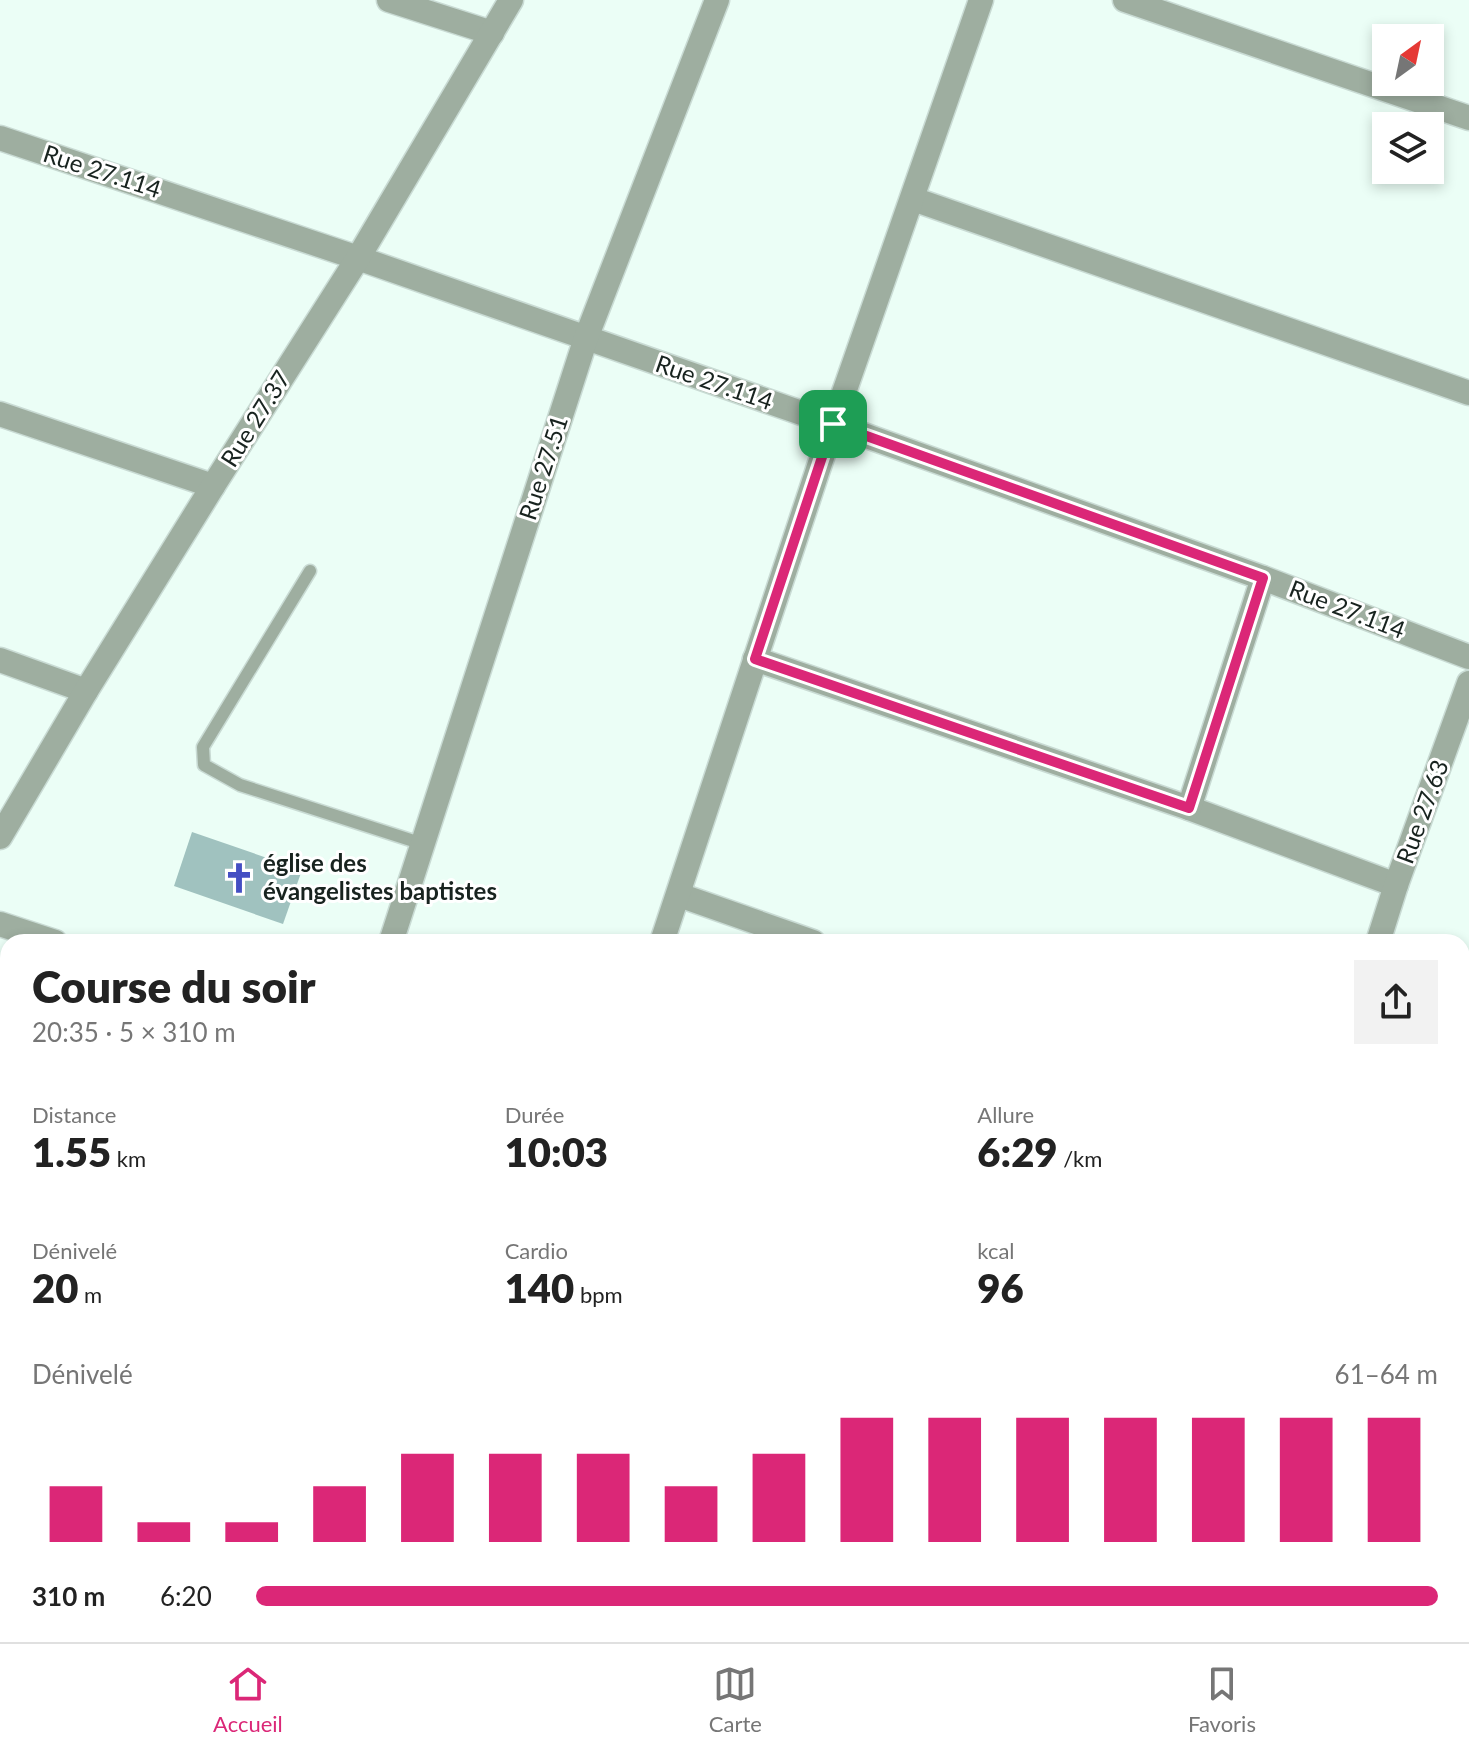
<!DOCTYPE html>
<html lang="fr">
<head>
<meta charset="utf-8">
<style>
  body { margin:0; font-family:Lato,sans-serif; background:#f2f2f2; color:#222; height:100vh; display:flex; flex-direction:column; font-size:30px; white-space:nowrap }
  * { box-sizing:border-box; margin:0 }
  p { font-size:26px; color:#767676 }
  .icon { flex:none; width:44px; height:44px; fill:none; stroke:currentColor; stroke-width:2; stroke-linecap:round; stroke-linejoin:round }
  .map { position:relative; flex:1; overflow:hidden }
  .drawer { position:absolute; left:0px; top:934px; width:1470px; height:708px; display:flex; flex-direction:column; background:#fff; border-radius:24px 24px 0 0; box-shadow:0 4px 12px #0003 }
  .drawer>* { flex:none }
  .needle { width:52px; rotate:33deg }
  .tools { position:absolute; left:1372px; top:24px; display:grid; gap:16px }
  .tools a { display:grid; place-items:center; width:72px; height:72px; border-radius:0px; background:#fff; box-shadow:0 4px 12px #0003; font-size:40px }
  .pin { position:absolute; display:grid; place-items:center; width:68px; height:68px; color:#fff; margin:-34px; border-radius:16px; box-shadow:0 4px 12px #0006 }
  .round { display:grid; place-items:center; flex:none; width:84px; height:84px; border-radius:0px; background:#f2f2f2 }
  .overview { display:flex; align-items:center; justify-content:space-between; height:136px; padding:0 32px }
  h1 { font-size:44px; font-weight:800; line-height:60px }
  .figures { display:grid; grid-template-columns:repeat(3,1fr); gap:12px; height:136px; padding:8px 32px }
  .figures div { display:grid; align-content:center }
  .figures b { font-size:40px; font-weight:800 }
  .figures small { font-size:22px; font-weight:400 }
  .figures p { font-size:22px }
  .chart { height:224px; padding:16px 32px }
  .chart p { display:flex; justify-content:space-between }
  .chart svg { width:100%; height:144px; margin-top:8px; stroke:#db2777; stroke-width:6 }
  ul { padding:0 32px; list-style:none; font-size:26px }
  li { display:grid; grid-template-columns:128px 96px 1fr; align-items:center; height:60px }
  li i { height:20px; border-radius:10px; background:#db2777 }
  .menu { display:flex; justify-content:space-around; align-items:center; height:112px; border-top:2px solid #e0e0e0; background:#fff; font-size:22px; color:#767676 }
  .menu a { display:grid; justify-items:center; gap:4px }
  .menu .selected { color:#db2777 }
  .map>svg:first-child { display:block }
  .building { fill:#a0c2bf }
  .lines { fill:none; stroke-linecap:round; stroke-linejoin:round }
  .service-casing { stroke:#c9dbd4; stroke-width:15 }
  .minor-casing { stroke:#c9dbd4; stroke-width:27 }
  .primary-casing { stroke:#c9dbd4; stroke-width:27 }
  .service { stroke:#9eaea0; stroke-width:12 }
  .minor { stroke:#9eaea0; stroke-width:24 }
  .primary { stroke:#537158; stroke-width:24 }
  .route-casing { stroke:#fff; stroke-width:16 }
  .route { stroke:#db2777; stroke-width:10 }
  .labels { text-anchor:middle; stroke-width:6; stroke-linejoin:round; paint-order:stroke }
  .street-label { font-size:24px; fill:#18231f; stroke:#fff }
  .poi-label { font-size:24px; font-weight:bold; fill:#18231f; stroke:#fff; text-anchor:start }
</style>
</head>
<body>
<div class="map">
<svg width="1469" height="1642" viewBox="0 0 1469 1642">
  <rect width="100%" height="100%" fill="#ebfef6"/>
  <g class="building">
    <path d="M192 832 302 870 283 924 174 886Z"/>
    <path d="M0 1509 8 1512V1580L0 1577Z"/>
  </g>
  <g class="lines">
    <defs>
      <path id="service" d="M310 571 203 747 204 765 240 785 423 844"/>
      <g id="minor">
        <path d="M389 0 492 33"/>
        <path d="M1125 0 1469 118"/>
        <path d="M0 138 358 258 833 424 1263 578 1469 657"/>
        <path d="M913 199 1469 393"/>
        <path d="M0 414 213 486"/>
        <path d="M755 659 1189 808 1396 885"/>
        <path d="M0 660 86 691"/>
        <path d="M1189 808 1263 578"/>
        <path d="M0 837 86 691 213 486 358 258 511 0"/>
        <path d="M679 895 813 942"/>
        <path d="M0 924 55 942"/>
        <path d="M391 942 586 338 717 0"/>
        <path d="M662 942 833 424 981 0"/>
        <path d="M1378 942 1396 885 1469 683"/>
        <path d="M0 1190 8 1193"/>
        <path d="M0 1469 8 1472"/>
        <path d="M475 1634 498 1642"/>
        <path d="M1251 1634 1273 1642"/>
        <path d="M141 1642 144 1634"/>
        <path d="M425 1642 428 1634"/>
        <path d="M1137 1642 1140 1634"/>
      </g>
      <path id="primary" d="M1466 1642 1469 1635"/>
    </defs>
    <use href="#service" class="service-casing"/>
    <use href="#minor" class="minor-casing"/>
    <use href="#primary" class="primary-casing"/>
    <use href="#service" class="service"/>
    <use href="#minor" class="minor"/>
    <use href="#primary" class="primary"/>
  </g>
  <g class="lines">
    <defs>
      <path id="route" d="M833 424 1263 578 1189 808 755 659Z"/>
    </defs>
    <use href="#route" class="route-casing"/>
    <use href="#route" class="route"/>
  </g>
  <defs>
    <symbol id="church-bare" viewBox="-9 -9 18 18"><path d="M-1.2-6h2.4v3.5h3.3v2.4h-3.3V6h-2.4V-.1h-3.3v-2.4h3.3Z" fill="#444ec3" stroke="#fff" stroke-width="2.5" paint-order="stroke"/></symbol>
  </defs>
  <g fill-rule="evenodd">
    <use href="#church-bare" x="217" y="856" width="44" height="44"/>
  </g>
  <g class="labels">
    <g class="street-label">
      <text transform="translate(102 172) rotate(18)" y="8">Rue 27.114</text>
      <text transform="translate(714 383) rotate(19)" y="8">Rue 27.114</text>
      <text transform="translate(256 419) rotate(-58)" y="8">Rue 27.37</text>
      <text transform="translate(544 468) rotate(-72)" y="8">Rue 27.51</text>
      <text transform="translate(1347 610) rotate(21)" y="8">Rue 27.114</text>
      <text transform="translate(1423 812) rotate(-70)" y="8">Rue 27.63</text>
    </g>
    <g class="poi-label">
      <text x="263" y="872">église des<tspan x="263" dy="28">évangelistes baptistes</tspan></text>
    </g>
  </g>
</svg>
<div class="tools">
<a><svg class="needle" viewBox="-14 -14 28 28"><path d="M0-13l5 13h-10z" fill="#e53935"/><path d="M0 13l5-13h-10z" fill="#767676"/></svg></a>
<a><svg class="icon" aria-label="layers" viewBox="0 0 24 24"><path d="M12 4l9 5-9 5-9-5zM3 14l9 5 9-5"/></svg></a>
</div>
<div class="pin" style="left:833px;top:424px;background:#1e9e55"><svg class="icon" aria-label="arrive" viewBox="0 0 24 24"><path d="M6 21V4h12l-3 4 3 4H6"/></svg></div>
<section class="drawer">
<div class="overview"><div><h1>Course du soir</h1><p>20:35 · 5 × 310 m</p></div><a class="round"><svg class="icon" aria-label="share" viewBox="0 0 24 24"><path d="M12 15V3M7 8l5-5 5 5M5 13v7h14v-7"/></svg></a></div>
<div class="figures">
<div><p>Distance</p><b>1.55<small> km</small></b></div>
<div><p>Durée</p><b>10:03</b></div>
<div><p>Allure</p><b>6:29<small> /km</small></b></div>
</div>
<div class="figures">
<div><p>Dénivelé</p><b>20<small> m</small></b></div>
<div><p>Cardio</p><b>140<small> bpm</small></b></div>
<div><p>kcal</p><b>96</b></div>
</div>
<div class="chart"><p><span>Dénivelé</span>61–64 m</p>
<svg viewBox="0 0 160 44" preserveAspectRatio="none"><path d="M5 44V27M15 44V38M25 44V38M35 44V27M45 44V17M55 44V17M65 44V17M75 44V27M85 44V17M95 44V6M105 44V6M115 44V6M125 44V6M135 44V6M145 44V6M155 44V6"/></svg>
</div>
<ul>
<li><b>310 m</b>6:20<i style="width:100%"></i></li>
</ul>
</section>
</div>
<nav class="menu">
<a class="selected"><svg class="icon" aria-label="home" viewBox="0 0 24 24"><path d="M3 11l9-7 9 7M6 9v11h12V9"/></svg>Accueil</a>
<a><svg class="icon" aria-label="map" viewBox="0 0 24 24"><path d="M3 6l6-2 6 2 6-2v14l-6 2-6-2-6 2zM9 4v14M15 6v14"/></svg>Carte</a>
<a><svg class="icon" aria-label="saved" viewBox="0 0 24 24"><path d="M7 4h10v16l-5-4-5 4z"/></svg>Favoris</a>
</nav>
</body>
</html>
